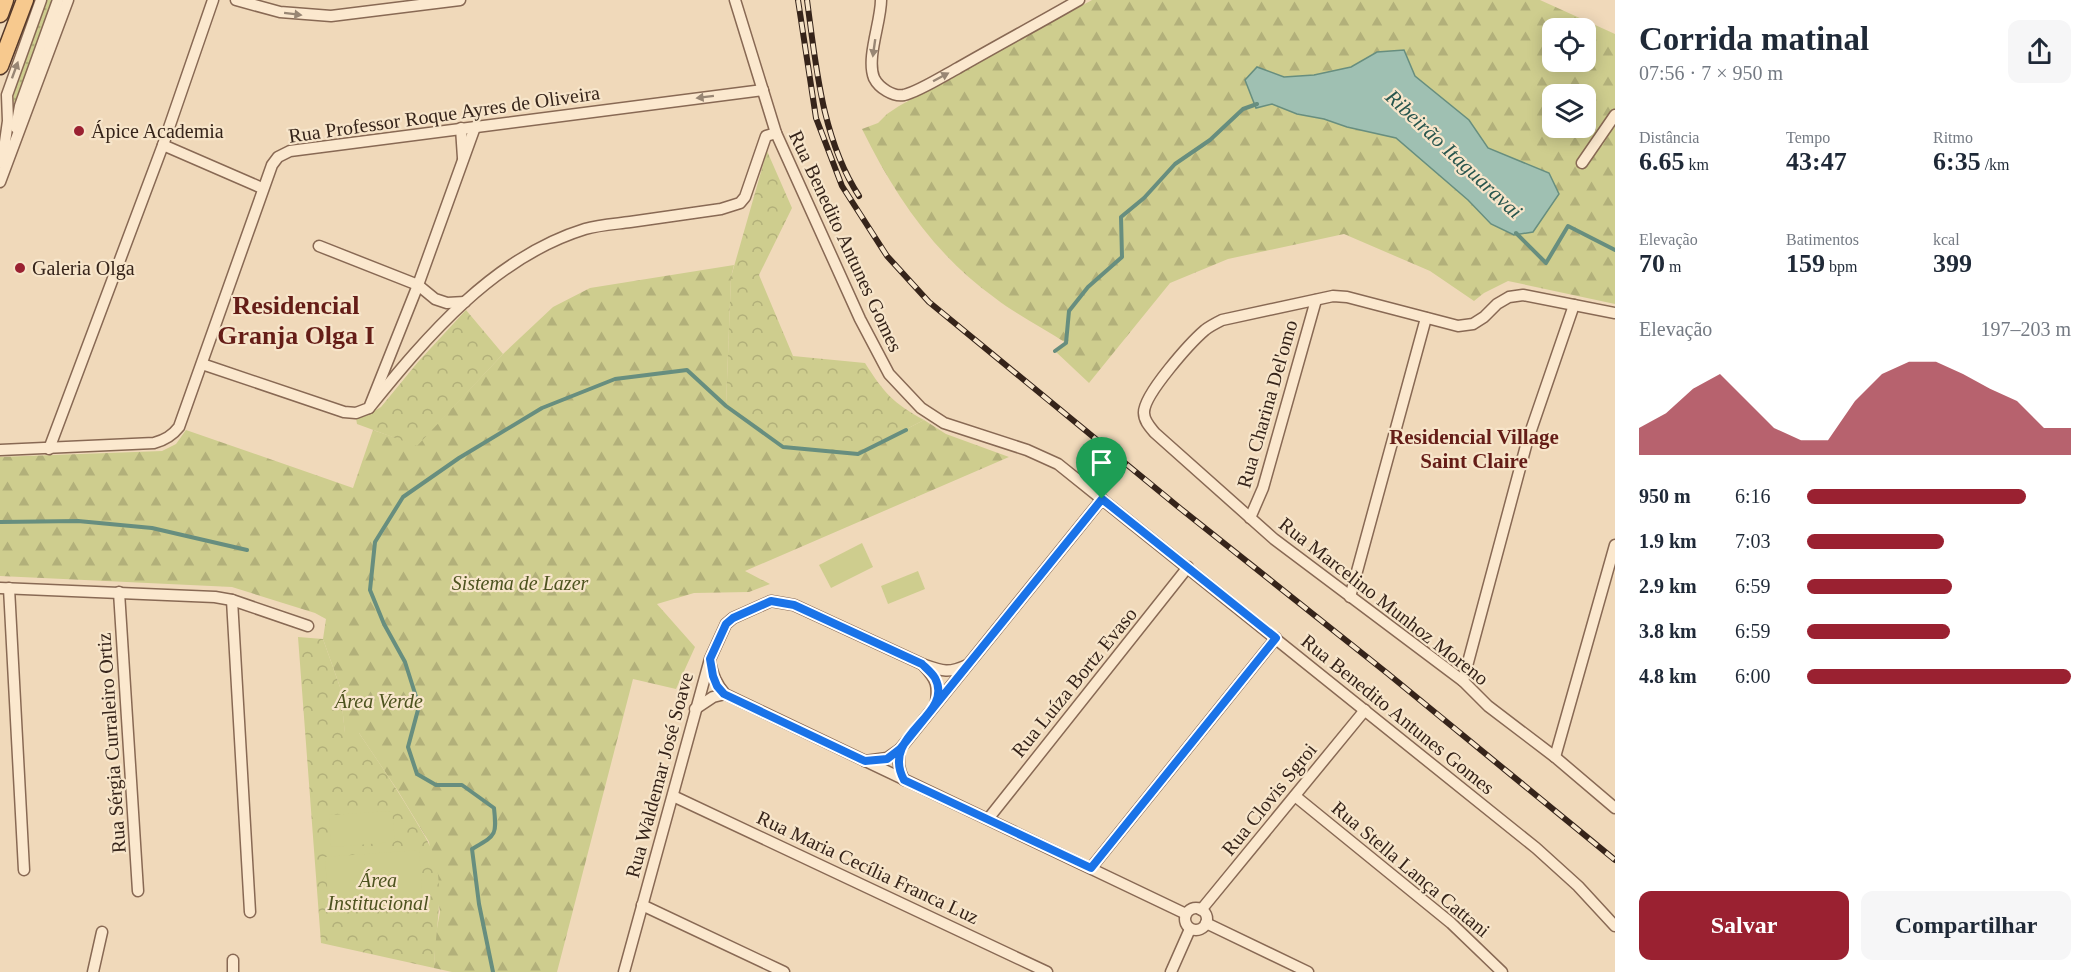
<!DOCTYPE html>
<html lang="pt">
<head>
<meta charset="utf-8">
<style>
  body { margin:0; font-family:"Times New Roman",serif; background:#f6f6f7; color:#1f2937; height:100vh; display:flex; flex-direction:column; font-size:22px; white-space:nowrap }
  * { box-sizing:border-box; margin:0 }
  p { font-size:20px; color:#747a83 }
  .icon { flex:none; width:33px; height:33px; fill:none; stroke:currentColor; stroke-width:2; stroke-linecap:round; stroke-linejoin:round }
  .map { position:relative; flex:1; overflow:hidden }
  .panel { display:flex; flex-direction:column; background:#fff; width:480px }
  .panel>* { flex:none }
  .fabs { position:absolute; left:1542px; top:18px; display:grid; gap:12px }
  .fabs a { display:grid; place-items:center; width:54px; height:54px; border-radius:12px; background:#fff; box-shadow:0 3px 15px #0003; font-size:30px }
  .pin { position:absolute; display:grid; place-items:center; width:51px; height:51px; color:#fff; margin:-62px -26px; border-radius:50% 50% 50% 0; rotate:-45deg; box-shadow:0 0 6px #0007 }
  .pin .icon { rotate:45deg }
  .round { display:grid; place-items:center; flex:none; width:63px; height:63px; border-radius:12px; background:#f6f6f7 }
  .head { display:flex; align-items:center; justify-content:space-between; height:102px; padding:0 24px }
  h1 { font-size:33px; font-weight:700; line-height:45px }
  .stats { display:grid; grid-template-columns:repeat(3,1fr); gap:9px; height:102px; padding:6px 24px }
  .stats div { display:grid; align-content:center }
  .stats b { font-size:26px; font-weight:700 }
  .stats small { font-size:16px; font-weight:400 }
  .stats p { font-size:16px }
  .chart { height:168px; padding:12px 24px }
  .chart p { display:flex; justify-content:space-between }
  .chart svg { width:100%; height:108px; margin-top:6px; fill:#9a2131; opacity:.7 }
  .action { display:flex; gap:12px; margin-top:auto; padding:12px 24px }
  .action a { flex:1; height:69px; border-radius:12px; background:#9a2131; color:#fff; font-size:24px; font-weight:700; line-height:69px; text-align:center }
  .action a+a { background:#f6f6f7; color:#1f2937 }
  ul { padding:0 24px; list-style:none; font-size:20px }
  li { display:grid; grid-template-columns:96px 72px 1fr; align-items:center; height:45px }
  li i { height:15px; border-radius:8px; background:#9a2131 }
  main { display:flex; flex:1; min-height:0 }
  .map>svg:first-child { display:block }
  .grass { fill:url(#grass-dots) }
  .forest { fill:url(#forest-firs); fill-rule:evenodd }
  .park { fill:url(#park-crowns) }
  .pitch { fill:#cecd8e }
  .water { fill:#9fc0b2; stroke:#678e7f; stroke-width:1.5 }
  .lines { fill:none; stroke-linecap:round; stroke-linejoin:round }
  .stream { stroke:#678e7f; stroke-width:4 }
  .street-casing { stroke:#886954; stroke-width:13 }
  .primary-casing { stroke:#543829; stroke-width:19 }
  .street { stroke:#fbe8ce; stroke-width:10 }
  .primary { stroke:#f7c98e; stroke-width:16 }
  .rail-casing { stroke:#36241a; stroke-width:6 }
  .rail { stroke:#f7e5ca; stroke-width:4; stroke-dasharray:11; stroke-linecap:butt }
  .oneway { fill:#988674 }
  .route-casing { stroke:#fff; stroke-width:12 }
  .route { stroke:#1a73e8; stroke-width:8 }
  .poi-dot { fill:#9a2131; stroke:#f7e5ca; stroke-width:2 }
  .labels { text-anchor:middle; stroke-width:4.5; stroke-linejoin:round; paint-order:stroke }
  .street-label { font-size:20px; fill:#36241a; stroke:#f7e5ca }
  .poi-label { font-size:20px; fill:#36241a; stroke:#f7e5ca; text-anchor:start }
  .park-label { font-size:20px; font-style:italic; fill:#4d531f; stroke:#f7e5ca }
  .water-label { font-size:21px; font-style:italic; fill:#28564e; stroke:#f7e5ca }
  .neighbourhood-label { font-size:21px; font-weight:bold; fill:#651d17; stroke:#f7e5ca }
  .district-label { font-size:26px; font-weight:bold; fill:#651d17; stroke:#f7e5ca }
</style>
</head>
<body>
<main>
<div class="map">
<svg width="1615" height="972" viewBox="0 0 1615 972">
  <defs>
    <pattern id="grass-dots" width="8" height="8" patternUnits="userSpaceOnUse" patternTransform="scale(1.5)"><rect width="8" height="8" fill="#cecd8e"/><path d="M2 2h.1M6 6h.1" fill="none" stroke="#b2b07a" stroke-width="1.8" stroke-linecap="round"/></pattern>
    <pattern id="forest-firs" width="22" height="20" patternUnits="userSpaceOnUse" patternTransform="scale(1.5)"><rect width="22" height="20" fill="#cecd8e"/><path d="M5 1l3.5 6h-7zM16 11l3.5 6h-7z" fill="#b2b07a"/></pattern>
    <pattern id="park-crowns" width="20" height="18" patternUnits="userSpaceOnUse" patternTransform="scale(1.5)"><rect width="20" height="18" fill="#cecd8e"/><path d="M2 6a3 3 0 1 1 6 0M12 15a3 3 0 1 1 6 0" fill="none" stroke="#b2b07a"/></pattern>
  </defs>
  <rect width="100%" height="100%" fill="#f0d9ba"/>
  <path class="grass" d="M46 0H55L17 104 13 101 14 92Z"/>
  <g class="forest">
    <path d="M1092 0H1540L1615 34V304L1508 281 1484 293 1474 301 1430 271 1344 234 1228 259 1170 283 1089 383 1055 351 1066 343C1043 328 1017 315 995 298 934 254 895 196 862 129L878 123 887 114 899 106ZM1552 28H1586V62H1552ZM1552 94H1586V128H1552Z"/>
    <path d="M734 265 731 277 726 406 783 447 858 454 924 420 946 434 1009 457 745 571 770 584 749 592 694 593 657 604 695 647 676 689 633 679 557 972H452L434 968 435 939 440 912 429 842 398 791 359 733 345 734 340 687 323 639 326 619 315 613 232 587 0 576V457L162 451 176 444 186 430 353 488 373 430 417 445 503 354 553 307 590 288Z"/>
  </g>
  <g class="park">
    <path d="M767 151 792 208 759 275 793 356 865 363C884 393 893 403 924 420L858 454 783 447 726 406 731 277Z"/>
    <path d="M466 310 503 354 417 446 357 424 356 418 365 416 381 407 418 362Z"/>
    <path d="M298 637 323 639 340 687 345 733H359C378 761 397 789 414 818 423 833 434 849 437 868 443 901 435 934 434 968L321 943Z"/>
  </g>
  <g class="pitch">
    <path d="M862 543 873 567 831 588 819 565Z"/>
    <path d="M918 571 925 589 888 604 881 586Z"/>
    <path d="M392 811 395 842 331 847 329 815Z"/>
    <path d="M419 850 423 905 329 912 325 857Z"/>
  </g>
  <path class="water" d="M1404 50 1415 76 1469 120 1488 148 1549 173 1559 194 1533 232 1514 235 1491 224 1468 200 1396 138 1347 127 1324 119 1297 114 1272 104 1256 108 1245 80 1257 67 1284 77 1314 75 1351 67 1377 52Z"/>
  <g class="lines">
    <g class="stream">
      <path d="M1516 233 1546 263 1568 226 1615 250"/>
      <path d="M1055 351 1066 343 1069 311 1088 287 1122 257 1121 217 1144 198 1175 164 1210 140 1243 109 1257 104"/>
      <path d="M0 522 78 521 152 528 247 550"/>
      <path d="M493 972 479 904 472 849C496 835 497 836 494 808L462 785H436L417 774 408 747 419 706 405 662 384 624 370 590 375 542 403 497 459 458 542 408 615 379 687 370 726 406 783 447 858 454 906 430"/>
    </g>
    <defs>
      <g id="street">
        <path d="M236 0 280 12 331 16 460 0"/>
        <path d="M735 0 776 133 860 319 889 374 921 408 944 423 1027 450 1058 464 1536 848 1578 886 1615 926"/>
        <path d="M881 0C881 22 866 58 874 78 879 88 893 97 904 95 918 92 945 75 958 68 998 45 1039 23 1079 0"/>
        <path d="M16 128 20 106 58 0"/>
        <path d="M461 128 463 158"/>
        <path d="M163 145 262 188"/>
        <path d="M2 163 8 121 7 95 41 0"/>
        <path d="M1582 163 1615 115"/>
        <path d="M0 182 68 0"/>
        <path d="M319 246 418 285 435 299 447 303 465 302"/>
        <path d="M1615 313 1523 295 1509 297 1497 304 1484 317 1473 324 1458 326 1347 297 1333 296 1222 320C1216 323 1210 326 1205 330 1191 342 1143 395 1144 413 1144 421 1150 427 1155 433L1274 539 1463 681 1488 706 1555 757 1615 808"/>
        <path d="M202 364 344 412 356 413 369 408 418 285 475 127"/>
        <path d="M369 408C427 336 494 257 585 229 599 225 615 224 630 222 660 218 691 213 721 209L740 203 745 197 766 136 776 133"/>
        <path d="M49 449 163 145 213 0"/>
        <path d="M0 450 154 443C165 440 172 436 179 427L272 165 278 157 290 151 763 90"/>
        <path d="M1250 518 1263 488 1316 300"/>
        <path d="M0 588 215 597 232 600 308 626"/>
        <path d="M9 588 24 870"/>
        <path d="M119 592 138 891"/>
        <path d="M1350 597 1426 318"/>
        <path d="M232 600 250 912"/>
        <path d="M710 662C713 675 716 684 725 694L1186 914"/>
        <path d="M924 666C937 680 938 685 936 703"/>
        <path d="M1463 681 1527 442 1574 305"/>
        <path d="M695 709 713 697 725 694"/>
        <path d="M900 749C898 761 898 769 904 780"/>
        <path d="M1555 757 1615 545"/>
        <path d="M865 761 887 758 900 749 1102 499"/>
        <path d="M673 796 1047 972"/>
        <path d="M1295 796 1451 923 1502 972"/>
        <path d="M988 819 1188 567"/>
        <path d="M1091 868 1276 638"/>
        <path d="M642 905 784 972"/>
        <circle cx="1196" cy="919" r="11"/>
        <path d="M1201 910 1365 710"/>
        <path d="M1206 923 1308 972"/>
        <path d="M93 972 102 932"/>
        <path d="M233 972V960"/>
        <path d="M624 972 710 659 726 624 733 618 771 601 794 605 922 664C942 671 948 674 967 665"/>
        <path d="M1171 972 1190 929"/>
      </g>
      <g id="primary">
        <path d="M0 14 5 0"/>
        <path d="M0 66 25 0"/>
      </g>
    </defs>
    <use href="#street" class="street-casing"/>
    <use href="#primary" class="primary-casing"/>
    <use href="#street" class="street"/>
    <use href="#primary" class="primary"/>
    <defs>
      <g id="rail">
        <path d="M798 0 816 118 842 186 887 256 929 302 1181 509 1387 673 1615 860"/>
        <path d="M807 0C816 66 822 139 859 196"/>
      </g>
    </defs>
    <use href="#rail" class="rail-casing"/>
    <use href="#rail" class="rail"/>
  </g>
  <defs><path id="oneway-solid" d="M-6-.8H1V-3.2L6.5 0L1 3.2V.8H-6Z" transform="scale(1.5)"/></defs>
  <g class="oneway">
    <use href="#oneway-solid" transform="translate(293 14) rotate(7)"/>
    <use href="#oneway-solid" transform="translate(874 48) rotate(98)"/>
    <use href="#oneway-solid" transform="translate(15 70) rotate(-70)"/>
    <use href="#oneway-solid" transform="translate(941 77) rotate(-28)"/>
    <use href="#oneway-solid" transform="translate(705 97) rotate(173)"/>
  </g>
  <g class="lines">
    <defs>
      <path id="route" d="M1102 499 900 749 887 759 865 761 724 694 717 686 713 676 710 659 726 624 733 618 771 601 794 605 922 664C926 668 932 673 935 678 955 716 879 734 904 780L1091 868 1276 638 1102 499"/>
    </defs>
    <use href="#route" class="route-casing"/>
    <use href="#route" class="route"/>
  </g>
  <g class="poi-dot">
    <circle cx="79" cy="131" r="6"/>
    <circle cx="20" cy="268" r="6"/>
  </g>
  <g class="labels">
    <g class="street-label">
      <text transform="translate(444 114) rotate(-8)" y="7">Rua Professor Roque Ayres de Oliveira</text>
      <text transform="translate(846 241) rotate(65)" y="7">Rua Benedito Antunes Gomes</text>
      <text transform="translate(1267 404) rotate(-74)" y="7">Rua Charina Del'omo</text>
      <text transform="translate(1384 601) rotate(38)" y="7">Rua Marcelino Munhoz Moreno</text>
      <text transform="translate(1074 682) rotate(-51)" y="7">Rua Luíza Bortz Evaso</text>
      <text transform="translate(1398 714) rotate(39)" y="7">Rua Benedito Antunes Gomes</text>
      <text transform="translate(111 743) rotate(-94)" y="7">Rua Sérgia Curraleiro Ortiz</text>
      <text transform="translate(659 775) rotate(-75)" y="7">Rua Waldemar José Soave</text>
      <text transform="translate(1269 799) rotate(-51)" y="7">Rua Clovis Sgroi</text>
      <text transform="translate(868 867) rotate(25)" y="7">Rua Maria Cecília Franca Luz</text>
      <text transform="translate(1411 869) rotate(40)" y="7">Rua Stella Lança Cattani</text>
    </g>
    <g class="poi-label">
      <text x="91" y="138">Ápice Academia</text>
      <text x="32" y="275">Galeria Olga</text>
    </g>
    <g class="park-label">
      <text x="520" y="590">Sistema de Lazer</text>
      <text x="379" y="708">Área Verde</text>
      <text x="378" y="887">Área<tspan x="378" dy="23">Institucional</tspan></text>
    </g>
    <g class="water-label">
      <text transform="translate(1454 154) rotate(43)" y="7">Ribeirão Itaguaravai</text>
    </g>
    <g class="neighbourhood-label">
      <text x="1474" y="444">Residencial Village<tspan x="1474" dy="24">Saint Claire</tspan></text>
    </g>
    <g class="district-label">
      <text x="296" y="314">Residencial<tspan x="296" dy="30">Granja Olga I</tspan></text>
    </g>
  </g>
</svg>
<div class="fabs">
<a><svg class="icon" aria-label="locate" viewBox="0 0 24 24"><circle cx="12" cy="12" r="6"/><path d="M12 2v4M12 18v4M2 12h4M18 12h4"/></svg></a>
<a><svg class="icon" aria-label="layers" viewBox="0 0 24 24"><path d="M12 4l9 5-9 5-9-5zM3 14l9 5 9-5"/></svg></a>
</div>
<div class="pin" style="left:1102px;top:499px;background:#1e9e55"><svg class="icon" aria-label="arrive" viewBox="0 0 24 24"><path d="M6 21V4h12l-3 4 3 4H6"/></svg></div>
</div>
<section class="panel">
<div class="head"><div><h1>Corrida matinal</h1><p>07:56 · 7 × 950 m</p></div><a class="round"><svg class="icon" aria-label="share" viewBox="0 0 24 24"><path d="M12 15V3M7 8l5-5 5 5M5 13v7h14v-7"/></svg></a></div>
<div class="stats">
<div><p>Distância</p><b>6.65<small> km</small></b></div>
<div><p>Tempo</p><b>43:47</b></div>
<div><p>Ritmo</p><b>6:35<small> /km</small></b></div>
</div>
<div class="stats">
<div><p>Elevação</p><b>70<small> m</small></b></div>
<div><p>Batimentos</p><b>159<small> bpm</small></b></div>
<div><p>kcal</p><b>399</b></div>
</div>
<div class="chart"><p><span>Elevação</span>197–203 m</p>
<svg viewBox="0 0 160 44" preserveAspectRatio="none"><path d="M0 44V33L10 27L20 17L30 11L40 22L50 33L60 38L70 38L80 22L90 11L100 6L110 6L120 11L130 17L140 22L150 33L160 33V44z"/></svg>
</div>
<ul>
<li><b>950 m</b>6:16<i style="width:83%"></i></li>
<li><b>1.9 km</b>7:03<i style="width:52%"></i></li>
<li><b>2.9 km</b>6:59<i style="width:55%"></i></li>
<li><b>3.8 km</b>6:59<i style="width:54%"></i></li>
<li><b>4.8 km</b>6:00<i style="width:100%"></i></li>
</ul>
<div class="action"><a>Salvar</a><a>Compartilhar</a></div>
</section>
</main>
</body>
</html>
